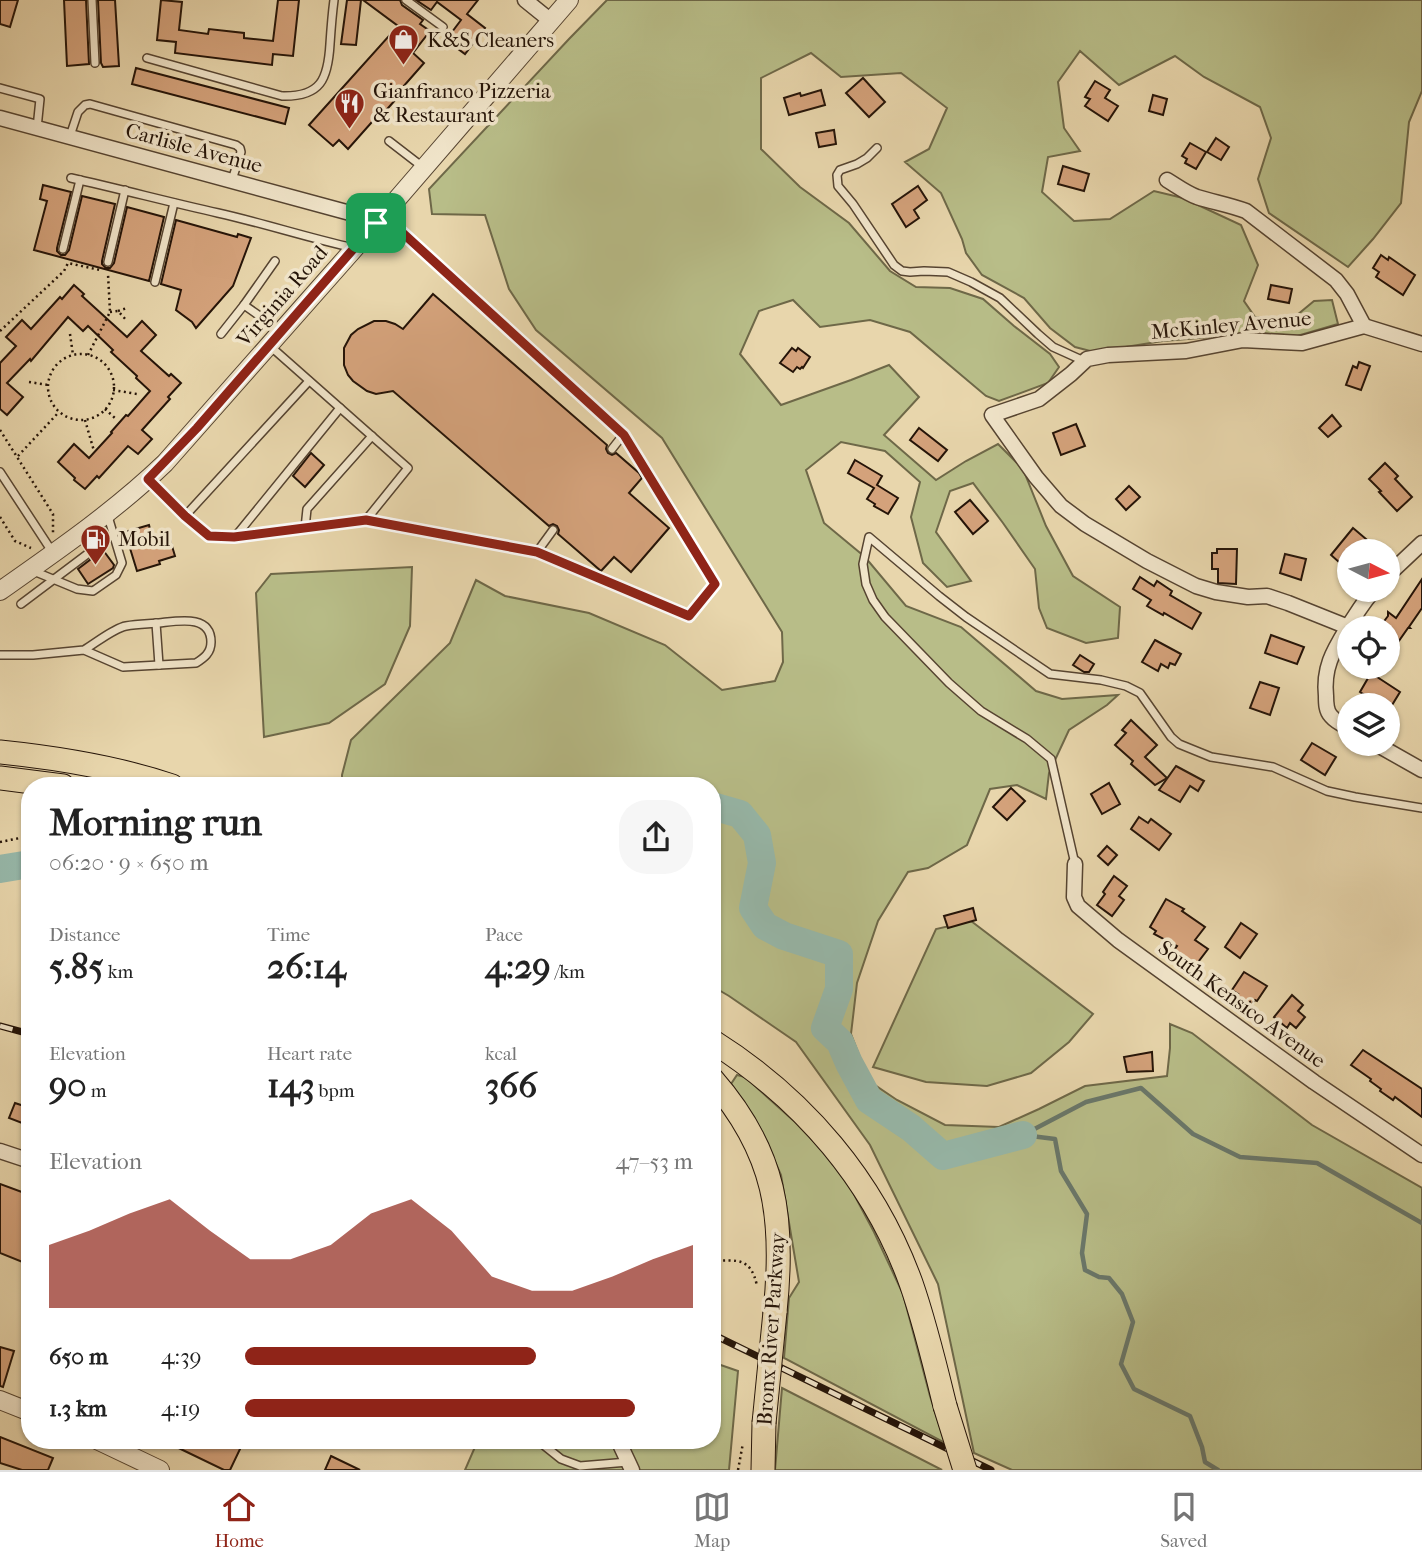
<!DOCTYPE html>
<html lang="en">
<head>
<meta charset="utf-8">
<style>
  body { margin:0; font-family:"IM FELL French Canon",serif; background:#f6f6f6; color:#222; height:100vh; display:flex; flex-direction:column; font-size:26px; white-space:nowrap }
  * { box-sizing:border-box; margin:0 }
  p { font-size:23px; color:#767676 }
  .icon { flex:none; width:38px; height:38px; fill:none; stroke:currentColor; stroke-width:2; stroke-linecap:round; stroke-linejoin:round }
  .map { position:relative; flex:1; overflow:hidden }
  .panel { position:absolute; left:21px; top:777px; width:700px; height:672px; display:flex; flex-direction:column; background:#fff; border-radius:28px; box-shadow:0 2px 5px #0004 }
  .panel>* { flex:none }
  .needle { width:46px; rotate:96deg }
  .fabs { position:absolute; left:1337px; top:539px; display:grid; gap:14px }
  .fabs a { display:grid; place-items:center; width:63px; height:63px; border-radius:50%; background:#fff; box-shadow:0 2px 5px #0004; font-size:35px }
  .pin { position:absolute; display:grid; place-items:center; width:60px; height:60px; color:#fff; margin:-30px; border-radius:14px; box-shadow:0 4px 10px #0006 }
  .round { display:grid; place-items:center; flex:none; width:74px; height:74px; border-radius:28px; background:#f6f6f6 }
  .headline { display:flex; align-items:center; justify-content:space-between; height:119px; padding:0 28px }
  h1 { font-size:38px; font-weight:800; line-height:52px }
  .stats { display:grid; grid-template-columns:repeat(3,1fr); gap:10px; height:119px; padding:7px 28px }
  .stats div { display:grid; align-content:center }
  .stats b { font-size:35px; font-weight:800 }
  .stats small { font-size:19px; font-weight:400 }
  .stats p { font-size:19px }
  .chart { height:196px; padding:14px 28px }
  .chart p { display:flex; justify-content:space-between }
  .chart svg { width:100%; height:126px; margin-top:7px; fill:#8f2418; opacity:.7 }
  ul { padding:0 28px; list-style:none; font-size:23px }
  li { display:grid; grid-template-columns:112px 84px 1fr; align-items:center; height:52px }
  li i { height:18px; border-radius:9px; background:#8f2418 }
  .menu { display:flex; justify-content:space-around; align-items:center; height:98px; border-top:2px solid #e0e0e0; background:#fff; font-size:19px; color:#767676 }
  .menu a { display:grid; justify-items:center; gap:4px }
  .menu .current { color:#8f2418 }
  .map>svg:first-child { display:block }
  .green { fill:#b8bd88; stroke:#6e6848; stroke-width:2 }
  .lines { fill:none; stroke-linecap:round; stroke-linejoin:round }
  .stream { stroke:#69776a; stroke-width:4.5 }
  .river { stroke:#97b9ab; stroke-width:28 }
  .building { fill:#d4a27b; stroke:#251408; stroke-width:2 }
  .service-casing { stroke:#564431; stroke-width:10 }
  .minor-casing { stroke:#564431; stroke-width:17 }
  .tertiary-casing { stroke:#564431; stroke-width:20 }
  .trunk-casing { stroke:#251408; stroke-width:25 }
  .path { stroke:#251408; stroke-width:2.5; stroke-dasharray:2 3.5; stroke-linecap:butt }
  .service { stroke:#f0e4c9; stroke-width:7 }
  .minor { stroke:#f0e4c9; stroke-width:14 }
  .tertiary { stroke:#f0e4c9; stroke-width:18 }
  .trunk { stroke:#e8d6ac; stroke-width:23 }
  .rail-casing { stroke:#251408; stroke-width:7 }
  .rail { stroke:#f0e4c9; stroke-width:4.5; stroke-dasharray:13; stroke-linecap:butt }
  .trunk-bridge-casing { stroke:#251408; stroke-width:25; stroke-linecap:butt }
  .trunk-bridge { stroke:#e8d6ac; stroke-width:23 }
  .route-casing { stroke:#fff; stroke-width:14 }
  .route { stroke:#8f2418; stroke-width:9 }
  .labels { text-anchor:middle; stroke-width:7; stroke-linejoin:round; paint-order:stroke }
  .poi-label { font-size:21px; fill:#251408; stroke:#f0e4c9; text-anchor:start }
  .street-label { font-size:21px; fill:#251408; stroke:#f0e4c9 }
</style>
</head>
<body>
<div class="map">
<svg width="1422" height="1470" viewBox="0 0 1422 1470">
  <rect width="100%" height="100%" fill="#e8d6ac"/>
  <filter id="stains"><feTurbulence type="fractalNoise" baseFrequency=".00286" numOctaves="4"/><feColorMatrix values="0 0 0 0 .2 0 0 0 0 .09 0 0 0 0 .02 0 0 0 .5 -.17"/></filter>
  <radialGradient id="worn" r=".72"><stop offset=".6" stop-color="#630" stop-opacity="0"/><stop offset="1" stop-color="#630" stop-opacity=".3"/></radialGradient>
  <g class="green">
    <path d="M607 0H1422V91L1409 122 1401 203 1373 239 1348 267 1269 213 1258 179 1271 138 1260 107 1204 77 1175 56 1119 85 1080 51 1058 82 1064 128 1080 151 1048 157 1042 192 1074 221 1110 219 1154 191 1183 198 1241 225 1258 265 1244 301 1255 317 1291 320 1314 301 1332 300 1338 324 1297 336 1261 333 1163 341 1094 352 1075 347 1050 328 1024 298 982 275 966 253 962 239 941 193 905 162 929 149 947 108 901 73 841 77 811 53 761 78V149L800 187 849 223 890 271 916 287 950 288 983 299 1014 326 1050 354 1059 367 1048 383 999 401 986 396 910 332 870 320 820 327 793 300 759 311 740 354 781 405 851 380 889 365 919 397 884 435 936 480 966 461 998 444 1023 469 1046 526 1073 576 1120 607 1118 638 1086 643 1047 628 1039 608 1035 569 1003 523 973 483 950 491 936 532 971 581 947 587 923 563 911 517 920 482 885 451 841 442 806 470 824 523 865 557 906 606 961 627 1036 691 1062 699 1118 695 1107 705 1069 730 1049 773 1046 799 1017 785 990 789 967 845 928 868 908 872 878 921 857 983 851 1034 869 1081 897 1100 945 1125 999 1127 1039 1109 1085 1086 1167 1076 1170 1048V1024L1192 1033 1312 1125 1422 1188V1470H1012L974 1453 938 1284 870 1145 796 1042 729 996 712 986V786H342V775L351 740 450 643 476 580 505 596 589 613 665 645 722 690 775 681 783 662 782 632 662 438 536 330 509 289 485 215 432 214 429 189 569 39Z"/>
    <path d="M412 567 410 626 385 684 329 723 264 737 256 593 271 574Z"/>
    <path d="M971 921 1093 1014 1069 1042 1031 1073 987 1086 926 1082 873 1067 936 929Z"/>
    <path d="M737 1075 745 1077 795 1122 841 1170 874 1232 903 1294 930 1396 945 1443 784 1358 789 1298 799 1282 781 1175 760 1128 731 1084Z"/>
    <path d="M712 1362 738 1371 729 1470H465L478 1440H712Z"/>
    <path d="M782 1388 942 1470H775Z"/>
  </g>
  <g class="lines">
    <g class="stream">
      <path d="M1023 1135 1086 1102 1141 1088 1193 1134 1240 1157 1317 1163 1422 1223"/>
      <path d="M1023 1135 1055 1139 1061 1171 1087 1214 1082 1253 1085 1270 1099 1277 1109 1278 1122 1294 1133 1322 1121 1364 1134 1389 1190 1416 1202 1447 1205 1462 1218 1470"/>
    </g>
    <g class="river">
      <path d="M712 806 740 814 757 835 762 863 753 908 765 926 784 936 839 954V989L825 1028 840 1042 849 1063 869 1100 911 1128 943 1156 1023 1135"/>
      <path d="M0 869 30 864"/>
    </g>
  </g>
  <g class="building">
    <path d="M0 0H18L10 27 0 24Z"/>
    <path d="M64 0H86L89 64 67 66Z"/>
    <path d="M98 0H115L119 66 103 67 101 63Z"/>
    <path d="M161 0 182 2 179 30 208 34 209 29 244 33V38L273 41 278 0H299L293 56 273 54 272 65 175 53 176 42 157 40Z"/>
    <path d="M347 0H361L356 45 341 44Z"/>
    <path d="M363 0H400L402 5 423 20 420 24 430 31 413 53 424 63 395 96 397 98 381 116 379 114 348 149 339 140 333 146 309 125 398 26Z"/>
    <path d="M416 0H478L467 14 485 28 465 54 446 40 461 20 437 2 431 10Z"/>
    <path d="M136 68 289 108 285 124 132 84Z"/>
    <path d="M863 78 885 102 869 117 846 93Z"/>
    <path d="M1095 81 1110 90 1105 98 1118 106 1108 121 1085 106 1090 99 1085 97Z"/>
    <path d="M821 90 825 105 789 115 784 98 800 93 801 96Z"/>
    <path d="M1153 95 1167 99 1163 115 1149 111Z"/>
    <path d="M834 130 836 144 819 147 816 133Z"/>
    <path d="M1216 138 1229 147 1221 160 1207 152Z"/>
    <path d="M1190 143 1206 152 1196 169 1185 163 1187 159 1182 156Z"/>
    <path d="M1063 166 1089 174 1084 191 1058 184Z"/>
    <path d="M43 185 71 192 57 248V251L61 255H65L69 250 82 196 115 204 102 261V264L106 268H110L114 263 127 207 164 217 149 281 34 250 47 201 40 199Z"/>
    <path d="M918 186 927 200 914 210 919 218 906 227 892 204Z"/>
    <path d="M176 220 237 237 238 234 251 238 233 286 196 328 192 322 176 310 181 290 161 284Z"/>
    <path d="M1381 255 1388 260 1389 257 1415 275 1403 295 1376 277 1379 272 1373 268Z"/>
    <path d="M74 285 84 294 82 296 127 337 142 321 156 335 141 351 169 376 171 374 181 383 168 397 170 399 142 430 152 439 138 454 128 446 99 478 97 476 85 489 74 480 75 478 58 462 74 444 89 458 112 433 111 432 126 415 128 416 150 391 136 378 137 376 111 352 113 350 88 326 83 331 68 317 31 361 30 359 7 383 23 397 7 415 0 409V363L16 346 6 337 22 320 31 329 60 297 62 299Z"/>
    <path d="M1271 285 1292 289 1289 303 1268 299Z"/>
    <path d="M433 294 607 445 606 449 608 453 612 455 616 453 639 473 642 478 629 493 669 528 631 572 614 557 601 571 558 534 559 530 557 526 553 524 549 526 393 391 376 394 367 391 353 381 348 375 344 365V348L351 335 358 329 374 321H386L395 324 403 329Z"/>
    <path d="M792 348 796 351 798 348 810 357 803 368 802 367 800 369 797 367 793 372 780 363Z"/>
    <path d="M1359 362 1370 366 1361 390 1346 385 1353 366 1357 368Z"/>
    <path d="M1332 415 1341 426 1328 437 1319 428Z"/>
    <path d="M1076 424 1085 446 1061 455 1053 433Z"/>
    <path d="M919 428 947 450 938 461 910 440Z"/>
    <path d="M311 453 324 465 305 487 293 476Z"/>
    <path d="M855 460 882 476 877 485 898 498 888 514 874 506 875 504 867 499 874 488 848 473Z"/>
    <path d="M1385 463 1398 476 1395 479 1412 497 1397 511 1379 492 1381 491 1369 479Z"/>
    <path d="M1129 486 1140 497 1126 510 1116 499Z"/>
    <path d="M970 500 988 521 973 534 955 512Z"/>
    <path d="M149 525 153 541 169 536 175 556 159 561 160 564 137 571 125 532Z"/>
    <path d="M1353 528 1372 544 1366 551H1349V571L1331 555Z"/>
    <path d="M1217 549H1237L1236 584 1218 583V569H1212V553H1217Z"/>
    <path d="M103 550 114 565 113 568 88 584 78 569Z"/>
    <path d="M1285 554 1306 559 1301 580 1280 573Z"/>
    <path d="M1140 577 1154 586 1157 581 1172 591 1170 595 1201 613 1192 629 1164 613 1163 615 1147 606 1151 600 1133 589Z"/>
    <path d="M1422 579V608L1409 627 1410 628H1408L1396 645 1388 639V628H1379L1388 616V612L1396 618Z"/>
    <path d="M1271 635 1304 647 1297 664 1265 653Z"/>
    <path d="M1155 640 1181 654 1175 665 1170 663 1168 668 1161 664 1158 671 1142 662Z"/>
    <path d="M1080 655 1094 664 1089 672H1084L1073 665Z"/>
    <path d="M1371 673 1400 692 1389 710 1388 705H1381L1360 692Z"/>
    <path d="M1260 682 1279 688 1270 715 1250 708Z"/>
    <path d="M1131 720 1157 745 1145 757 1167 778 1155 785 1131 764 1133 761 1115 745 1126 733 1122 730Z"/>
    <path d="M1312 743 1336 757 1325 775 1301 760Z"/>
    <path d="M1176 766 1204 781 1198 791 1190 786 1180 802 1159 790Z"/>
    <path d="M1109 783 1120 804 1102 814 1091 794Z"/>
    <path d="M1011 788 1025 801 1007 820 993 807Z"/>
    <path d="M1139 817 1148 823 1151 819 1171 834 1159 850 1131 829Z"/>
    <path d="M1107 846 1117 855 1108 865 1098 856Z"/>
    <path d="M1114 876 1127 886 1119 896 1124 900 1112 916 1097 905 1105 894 1103 892Z"/>
    <path d="M1166 899 1184 909 1182 911 1205 927 1195 940 1208 949 1192 970 1171 954 1177 946 1154 934 1156 931 1150 927Z"/>
    <path d="M973 908 976 920 948 928 944 916Z"/>
    <path d="M1241 923 1257 934 1240 958 1225 947Z"/>
    <path d="M1244 972 1267 986 1257 1001 1255 1000 1251 1005 1236 996 1238 994 1232 990Z"/>
    <path d="M1292 995 1303 1005 1298 1011 1305 1017 1296 1028 1290 1023 1287 1028 1274 1017Z"/>
    <path d="M1363 1050 1422 1089V1117L1395 1097 1393 1100 1380 1091 1381 1089 1370 1081 1371 1079 1351 1065Z"/>
    <path d="M1152 1052 1153 1071 1127 1072 1124 1057Z"/>
    <path d="M15 1103 30 1108V1126L9 1118Z"/>
    <path d="M0 1184 30 1195V1265L0 1253Z"/>
    <path d="M0 1347 14 1351 3 1387 0 1386Z"/>
    <path d="M0 1437 53 1458 48 1470H22L0 1463Z"/>
    <path d="M162 1440H226L241 1447 230 1470H224Z"/>
    <path d="M331 1456 360 1470H325Z"/>
  </g>
  <g class="lines">
    <defs>
      <g id="service">
        <path d="M92 0 95 63"/>
        <path d="M406 0 443 27"/>
        <path d="M147 58 282 96C321 97 328 79 330 44 331 29 332 15 334 0"/>
        <path d="M0 88 40 99 37 128"/>
        <path d="M70 136 78 112 85 105 90 104 236 145 240 148 241 152 232 180"/>
        <path d="M389 141 424 168"/>
        <path d="M877 148 867 158 857 164 840 170 837 175 838 186 853 204 894 265 902 271 910 272 924 271 948 272 971 282 1000 298 1038 334 1053 347 1084 361"/>
        <path d="M71 178C120 189 169 202 218 213 263 223 308 238 354 248"/>
        <path d="M63 249 80 180"/>
        <path d="M275 261 244 305 281 331"/>
        <path d="M108 262 125 190"/>
        <path d="M155 282 174 203"/>
        <path d="M221 334 244 305"/>
        <path d="M270 346 408 468 366 520"/>
        <path d="M309 381 185 516 209 536 234 537 366 520 537 552 689 616 715 584 623 435 384 215"/>
        <path d="M612 449 623 435"/>
        <path d="M0 472 53 553"/>
        <path d="M148 479 185 516"/>
        <path d="M305 528 307 509 372 436"/>
        <path d="M235 537 340 408"/>
        <path d="M537 552 553 530"/>
        <path d="M31 570 77 589 93 591 116 575 122 563 107 513"/>
        <path d="M21 604 114 534"/>
        <path d="M156 623 159 665"/>
        <path d="M0 655H33L84 650 123 667 196 663C204 658 211 653 211 642 211 614 178 621 159 623 148 624 137 624 126 626 114 628 96 643 84 650"/>
        <path d="M1075 864 1051 759 1027 739 981 711 949 683 885 617 873 600 866 584 863 564 869 537 939 596 966 617 1050 674 1101 680 1126 686 1140 693 1171 737 1179 744 1211 757 1273 767 1327 791 1355 797 1422 808"/>
        <path d="M540 1440 541 1443 561 1459 580 1466 628 1462"/>
      </g>
      <g id="minor">
        <path d="M525 0 551 21"/>
        <path d="M0 118 350 213 376 223"/>
        <path d="M1167 180C1177 186 1186 193 1197 197 1213 202 1230 205 1246 211L1336 280 1347 294 1364 326"/>
        <path d="M1388 575 1422 543"/>
        <path d="M1348 627 1288 603 1267 596 1248 597 1216 592 1196 586 1147 561 1085 524 1061 506 1036 477 992 415 1039 399 1071 374 1087 359 1108 355 1186 351 1243 340 1302 343 1364 326 1422 344"/>
        <path d="M1349 728C1343 725 1336 722 1331 716 1326 711 1326 703 1326 696 1323 666 1334 650 1349 625 1357 613 1364 601 1374 590"/>
        <path d="M1376 744 1422 770"/>
        <path d="M1075 864 1074 897 1078 906 1118 940 1314 1082 1422 1155"/>
        <path d="M0 1151 30 1161"/>
        <path d="M618 1440 632 1470"/>
      </g>
      <g id="tertiary">
        <path d="M0 591C57 551 115 511 165 463L354 249 569 0"/>
        <path d="M0 1400 30 1412"/>
        <path d="M97 1440 160 1470"/>
      </g>
      <g id="trunk">
        <path d="M0 752C58 758 116 767 172 786"/>
        <path d="M0 778 63 786"/>
        <path d="M712 1041C804 1099 874 1181 911 1283 925 1323 935 1365 945 1406"/>
        <path d="M712 1079C776 1152 785 1218 775 1312"/>
        <path d="M763 1470 764 1423"/>
      </g>
    </defs>
    <use href="#service" class="service-casing"/>
    <use href="#minor" class="minor-casing"/>
    <use href="#tertiary" class="tertiary-casing"/>
    <use href="#trunk" class="trunk-casing"/>
    <g class="path">
      <path d="M118 311 127 308"/>
      <path d="M110 312 118 311 127 321"/>
      <path d="M0 331 64 271 68 263 100 270"/>
      <path d="M70 334 73 355"/>
      <circle cx="81" cy="387" r="33"/>
      <path d="M88 355 110 312 108 274"/>
      <path d="M29 382 48 385"/>
      <path d="M113 390 137 394"/>
      <path d="M105 409 116 419"/>
      <path d="M85 420 94 451"/>
      <path d="M0 430 53 514V533"/>
      <path d="M18 456 58 413"/>
      <path d="M0 517 15 541 31 548"/>
      <path d="M0 842 30 836"/>
      <path d="M712 1261C737 1260 751 1257 757 1286"/>
      <path d="M738 1470 743 1443"/>
    </g>
    <use href="#service" class="service"/>
    <use href="#minor" class="minor"/>
    <use href="#tertiary" class="tertiary"/>
    <use href="#trunk" class="trunk"/>
    <defs>
      <g id="rail">
        <path d="M0 1026 30 1034"/>
        <path d="M712 1334 991 1470"/>
      </g>
    </defs>
    <use href="#rail" class="rail-casing"/>
    <use href="#rail" class="rail"/>
    <defs>
      <g id="trunk-bridge">
        <path d="M945 1406 965 1470"/>
        <path d="M764 1423 775 1312"/>
      </g>
    </defs>
    <use href="#trunk-bridge" class="trunk-bridge-casing"/>
    <use href="#trunk-bridge" class="trunk-bridge"/>
  </g>
  <g class="lines">
    <defs>
      <path id="route" d="M383 215 624 435 715 584 689 616 537 552 366 520 234 537 209 536 185 516 148 479 197 428Z"/>
    </defs>
    <use href="#route" class="route-casing"/>
    <use href="#route" class="route"/>
  </g>
  <defs>
    <symbol id="shop-pin" viewBox="-11 -11 22 30"><path d="M0 17L-7.5 6A9.5 9.5 0 1 1 7.5 6Z" fill="#8f2418" stroke="#f0e4c9"/><path d="M-5-2.5h2.3a2.7 3.5 0 0 1 5.4 0H5L5.5 6h-11ZM-1.5-2.5h3a1.5 2.3 0 0 0-3 0Z" fill="#fff"/></symbol>
    <symbol id="restaurant-pin" viewBox="-11 -11 22 30"><path d="M0 17L-7.5 6A9.5 9.5 0 1 1 7.5 6Z" fill="#8f2418" stroke="#f0e4c9"/><path d="M-5-6h1v4h1v-4h1v4h1v-4h1v5L-1.5 .5V6h-2V.5L-5-1ZM5-6V6H3V1.5H1.5Q1.5-4 5-6Z" fill="#fff"/></symbol>
    <symbol id="fuel-pin" viewBox="-11 -11 22 30"><path d="M0 17L-7.5 6A9.5 9.5 0 1 1 7.5 6Z" fill="#8f2418" stroke="#f0e4c9"/><path d="M-5.5-6h7V0h2V4h1.3V-2.5L3-4.5l.8-.8L6-3V5H2.5V1h-1V6h-7ZM-4.2-4.7v3.2H.2V-4.7Z" fill="#fff"/></symbol>
  </defs>
  <g fill-rule="evenodd">
    <use href="#shop-pin" x="386" y="22" width="35" height="47"/>
    <use href="#restaurant-pin" x="332" y="86" width="35" height="47"/>
    <use href="#fuel-pin" x="78" y="522" width="35" height="47"/>
  </g>
  <g class="labels">
    <g class="poi-label">
      <text x="427" y="47">K&amp;S Cleaners</text>
      <text x="373" y="98">Gianfranco Pizzeria<tspan x="373" dy="24">&amp; Restaurant</tspan></text>
      <text x="118" y="546">Mobil</text>
    </g>
    <g class="street-label">
      <text transform="translate(194 148) rotate(15)" y="7">Carlisle Avenue</text>
      <text transform="translate(282 296) rotate(-49)" y="7">Virginia Road</text>
      <text transform="translate(1231 325) rotate(-5)" y="7">McKinley Avenue</text>
      <text transform="translate(1242 1004) rotate(36)" y="7">South Kensico Avenue</text>
      <text transform="translate(771 1329) rotate(-86)" y="7">Bronx River Parkway</text>
    </g>
  </g>
  <rect width="100%" height="100%" filter="url(#stains)"/>
  <rect width="100%" height="100%" fill="url(#worn)"/>
</svg>
<div class="fabs">
<a><svg class="needle" viewBox="-14 -14 28 28"><path d="M0-13l5 13h-10z" fill="#e53935"/><path d="M0 13l5-13h-10z" fill="#767676"/></svg></a>
<a><svg class="icon" aria-label="locate" viewBox="0 0 24 24"><circle cx="12" cy="12" r="6"/><path d="M12 2v4M12 18v4M2 12h4M18 12h4"/></svg></a>
<a><svg class="icon" aria-label="layers" viewBox="0 0 24 24"><path d="M12 4l9 5-9 5-9-5zM3 14l9 5 9-5"/></svg></a>
</div>
<div class="pin" style="left:376px;top:223px;background:#1e9e55"><svg class="icon" aria-label="arrive" viewBox="0 0 24 24"><path d="M6 21V4h12l-3 4 3 4H6"/></svg></div>
<section class="panel">
<div class="headline"><div><h1>Morning run</h1><p>06:20 · 9 × 650 m</p></div><a class="round"><svg class="icon" aria-label="share" viewBox="0 0 24 24"><path d="M12 15V3M7 8l5-5 5 5M5 13v7h14v-7"/></svg></a></div>
<div class="stats">
<div><p>Distance</p><b>5.85<small> km</small></b></div>
<div><p>Time</p><b>26:14</b></div>
<div><p>Pace</p><b>4:29<small> /km</small></b></div>
</div>
<div class="stats">
<div><p>Elevation</p><b>90<small> m</small></b></div>
<div><p>Heart rate</p><b>143<small> bpm</small></b></div>
<div><p>kcal</p><b>366</b></div>
</div>
<div class="chart"><p><span>Elevation</span>47–53 m</p>
<svg viewBox="0 0 160 44" preserveAspectRatio="none"><path d="M0 44V22L10 17L20 11L30 6L40 17L50 27L60 27L70 22L80 11L90 6L100 17L110 33L120 38L130 38L140 33L150 27L160 22V44z"/></svg>
</div>
<ul>
<li><b>650 m</b>4:39<i style="width:65%"></i></li>
<li><b>1.3 km</b>4:19<i style="width:87%"></i></li>
</ul>
</section>
</div>
<nav class="menu">
<a class="current"><svg class="icon" aria-label="home" viewBox="0 0 24 24"><path d="M3 11l9-7 9 7M6 9v11h12V9"/></svg>Home</a>
<a><svg class="icon" aria-label="map" viewBox="0 0 24 24"><path d="M3 6l6-2 6 2 6-2v14l-6 2-6-2-6 2zM9 4v14M15 6v14"/></svg>Map</a>
<a><svg class="icon" aria-label="saved" viewBox="0 0 24 24"><path d="M7 4h10v16l-5-4-5 4z"/></svg>Saved</a>
</nav>
</body>
</html>
